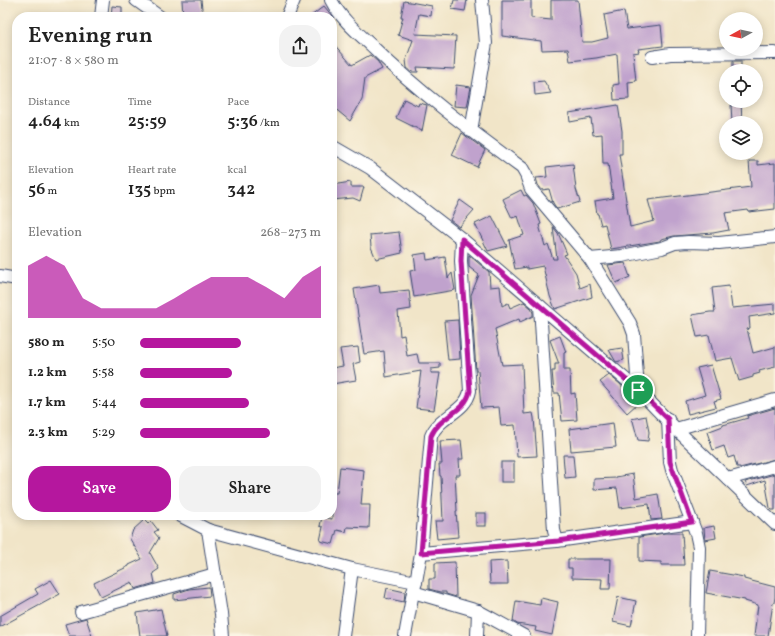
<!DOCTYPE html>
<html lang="en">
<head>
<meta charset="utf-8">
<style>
  body { margin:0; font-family:Vollkorn,serif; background:#f2f2f2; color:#222; height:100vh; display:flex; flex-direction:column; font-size:15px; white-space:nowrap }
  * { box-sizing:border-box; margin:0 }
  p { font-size:13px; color:#767676 }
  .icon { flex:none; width:22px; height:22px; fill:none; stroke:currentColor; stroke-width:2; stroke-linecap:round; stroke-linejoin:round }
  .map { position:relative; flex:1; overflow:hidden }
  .sheet { position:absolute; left:12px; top:12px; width:325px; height:508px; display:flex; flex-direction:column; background:#fff; border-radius:16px; box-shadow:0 2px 10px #0003 }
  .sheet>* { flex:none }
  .needle { width:26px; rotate:262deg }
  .fabs { position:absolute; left:719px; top:12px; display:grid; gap:8px }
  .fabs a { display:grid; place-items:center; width:44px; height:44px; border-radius:50%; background:#fff; box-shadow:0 2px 10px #0003; font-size:20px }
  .pin { position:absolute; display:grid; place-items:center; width:34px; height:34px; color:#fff; margin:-17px; border:2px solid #fff; border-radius:50%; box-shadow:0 1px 4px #0007 }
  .round { display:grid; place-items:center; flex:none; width:42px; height:42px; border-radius:16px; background:#f2f2f2 }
  .overview { display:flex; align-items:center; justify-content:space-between; height:68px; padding:0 16px }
  h1 { font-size:22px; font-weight:600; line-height:30px }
  .figures { display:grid; grid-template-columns:repeat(3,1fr); gap:6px; height:68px; padding:4px 16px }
  .figures div { display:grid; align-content:center }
  .figures b { font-size:17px; font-weight:600 }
  .figures small { font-size:11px; font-weight:400 }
  .figures p { font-size:11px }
  .chart { height:112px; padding:8px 16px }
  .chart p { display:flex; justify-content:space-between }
  .chart svg { width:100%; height:72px; margin-top:4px; fill:#b5179e; opacity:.7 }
  .primary-button { display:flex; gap:8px; margin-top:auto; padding:8px 16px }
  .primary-button a { flex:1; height:46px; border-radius:16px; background:#b5179e; color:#fff; font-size:16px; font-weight:600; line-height:46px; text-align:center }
  .primary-button a+a { background:#f2f2f2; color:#222 }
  ul { padding:0 16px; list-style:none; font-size:13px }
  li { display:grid; grid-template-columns:64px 48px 1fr; align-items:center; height:30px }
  li i { height:10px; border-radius:5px; background:#b5179e }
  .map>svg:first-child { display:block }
  .building { fill:#c0a2cd }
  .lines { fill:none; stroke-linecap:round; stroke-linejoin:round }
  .minor-casing { stroke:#3b4a6e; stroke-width:14 }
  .minor { stroke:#fff; stroke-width:12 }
  .route-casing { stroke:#fff; stroke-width:8 }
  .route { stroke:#b5179e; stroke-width:5 }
</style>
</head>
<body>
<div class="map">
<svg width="775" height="636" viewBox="0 0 775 636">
  <rect width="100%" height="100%" fill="#fcf5e5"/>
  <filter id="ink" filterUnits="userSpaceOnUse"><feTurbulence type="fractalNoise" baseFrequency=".025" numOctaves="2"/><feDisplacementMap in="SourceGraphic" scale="8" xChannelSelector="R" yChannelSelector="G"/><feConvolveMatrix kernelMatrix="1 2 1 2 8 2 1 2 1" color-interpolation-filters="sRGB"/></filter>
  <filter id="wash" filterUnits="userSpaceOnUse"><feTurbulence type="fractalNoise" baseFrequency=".012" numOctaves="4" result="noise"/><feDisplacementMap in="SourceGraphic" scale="16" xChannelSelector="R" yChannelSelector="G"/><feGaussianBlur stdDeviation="0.9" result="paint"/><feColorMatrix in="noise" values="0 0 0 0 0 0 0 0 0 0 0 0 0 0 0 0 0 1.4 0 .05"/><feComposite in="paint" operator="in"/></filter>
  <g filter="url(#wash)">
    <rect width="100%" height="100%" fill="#f1e5c8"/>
    <g id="blocks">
      <g class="building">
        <path d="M182 0H201L203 17H183Z"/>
        <path d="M454 0H467L465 11 452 9Z"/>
        <path d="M502 0H531V18L551 20V0H578L582 42H592L608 38 604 15 624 11 627 29 661 25 663 46 638 49 639 52 633 53 636 81 628 82 629 99 614 100 613 85 619 84 617 54 596 58 570 61 568 49 542 50 541 41 502 36Z"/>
        <path d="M404 1 432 6 431 16 419 14 415 34 456 36 454 69 417 67 418 72H412L407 68 406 60 413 40 398 35 403 17H401Z"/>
        <path d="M112 6 122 7V17H111Z"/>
        <path d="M324 6 333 17H310Z"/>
        <path d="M332 42 352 65 370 55 378 62 382 69 365 78 362 100 350 121 332 106Z"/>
        <rect x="733" y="61" width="8" height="10"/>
        <path d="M544 81 551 93 535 95 534 82Z"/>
        <path d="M456 85 471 87 467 107 454 106Z"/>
        <path d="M404 99 418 106 419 103 427 105 422 131 396 118Z"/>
        <path d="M733 101H741L742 123H732L731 105H733Z"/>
        <path d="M618 105 622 131V154H619L630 227 654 221 648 200 751 187 749 161H758V165L775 163V209L749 212 748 210 725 213 729 230 713 233 674 236 661 239 660 241 611 249 605 224 601 225 598 214H597L595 201 613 198 608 164H603L602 134 593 135 591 118 570 122 569 113Z"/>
        <path d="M462 133 485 150 477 167 452 155Z"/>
        <path d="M573 164 576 189 580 202 557 209 553 203 549 189 542 190 538 185 536 178 547 177 546 167Z"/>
        <path d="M351 182V187H364L360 201 353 198 332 200V185Z"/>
        <path d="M521 190 524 196 526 195 533 203 541 224 539 225 545 246 548 244 553 259H557L553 227 558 233 567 254 564 255 576 273 580 288 590 284 592 297 555 309 550 296 543 266 527 269V267L515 269 509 240 524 235 518 216 512 218 503 199Z"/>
        <path d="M460 200 474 210 459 227 450 220Z"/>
        <path d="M492 216 507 246 488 251 475 224Z"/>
        <path d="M399 232 402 253 376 259 371 247 370 235Z"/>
        <path d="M426 253 427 260 445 257 448 278 452 273 455 290 414 297 410 271 416 270 414 255Z"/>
        <path d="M469 255 489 272 490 287 500 286 502 306 508 303 510 308 524 302 531 308 533 313V316L520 322 519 319 495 329 502 365 522 364 524 414 533 413 534 418 537 456 517 457 515 425 501 426 499 407 481 408 478 371H476L471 295 479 275 469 267Z"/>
        <path d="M625 263 630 277 616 283 608 265Z"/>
        <path d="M379 285 380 293 409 290 411 309 398 311 400 336 404 335 407 356 417 354 419 363H440V368L431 369V373H440L434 410 416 408 421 371 386 377 384 351 364 354 354 289Z"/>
        <path d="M729 286 732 308 775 304V313L749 317 750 328 747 329 753 353 775 347V367L759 371 760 373 753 375V377L739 381 732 358 715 361 709 335 697 337 692 315 710 312H715L712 288Z"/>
        <path d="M458 320 460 359 448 360 444 321Z"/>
        <path d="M560 336 566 352 564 353V370H570L571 394 575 393 577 420 562 421 559 393H554L552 371H555V364H559L550 340Z"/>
        <path d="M358 347 360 362 353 364 356 380 332 384V368L343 366 340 349Z"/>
        <path d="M622 348 624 360 616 362 609 350Z"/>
        <path d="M711 365 721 399 714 401 716 407 688 414 685 401 705 395 697 368Z"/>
        <path d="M609 375 620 384 637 404 627 413 600 382Z"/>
        <path d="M775 408V459L740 468V467H737L734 456 728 458 724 446 713 450 707 432 723 426V425L748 418 747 416Z"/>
        <path d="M646 416 649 432 648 441 638 440 633 421 631 419Z"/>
        <path d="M613 423 616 447 571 451 569 429Z"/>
        <path d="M461 440 463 459H459L460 475H455L457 511H456L458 537 437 539 435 521H443L441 476H440L439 464H442L440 441Z"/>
        <path d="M563 455H573L575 477 565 478Z"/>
        <rect x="501" y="462" width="13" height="20"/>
        <path d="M340 467 364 470 361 505H370L369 528 347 527 346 532 337 530 333 544 320 541 323 527 320 526 322 517 332 519V493H337Z"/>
        <path d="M633 474 636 498 658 494 662 519 651 520 649 504 620 508 617 488 594 490V479L616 478V477Z"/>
        <path d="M775 474V510H772L770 508 765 480 747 486 745 482Z"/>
        <rect x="476" y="513" width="10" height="13"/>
        <path d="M144 520 148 524 151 521 158 530 154 532 159 538 150 553 159 569 153 573 155 583 135 589 132 582 101 597 94 583 129 566V565L142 559 130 539 133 530Z"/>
        <path d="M714 526 716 538 705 540 704 528Z"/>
        <path d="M665 533H682L684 565H661V562L639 561V537Z"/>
        <path d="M568 559H611L610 589H601L602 579 572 578V568H568Z"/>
        <path d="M507 561 508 584H490L489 562Z"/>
        <path d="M455 562 456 597 446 594V592H440L429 589V579H435V563Z"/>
        <path d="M710 571 744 577V579L775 587V597L774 603H773L768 636H754L758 605 745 601V600L706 593Z"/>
        <path d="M51 580 60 594 0 627V616L38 594 35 589Z"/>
        <path d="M209 587 210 596 174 600V594L189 589Z"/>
        <path d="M387 588 405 592 404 602 385 598Z"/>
        <path d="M618 597 636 601 631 626 613 622Z"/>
        <path d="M541 598 558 602 552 635 535 631 536 627 517 624 513 621 516 601 540 605Z"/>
        <path d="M161 609 167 636H140L137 613Z"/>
        <path d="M86 618 92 636H69L65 624Z"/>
      </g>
    </g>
  </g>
  <g filter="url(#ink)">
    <use href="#blocks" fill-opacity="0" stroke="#3b4a6e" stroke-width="1"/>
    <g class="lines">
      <defs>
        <g id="minor">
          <path d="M136 0 160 17"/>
          <path d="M331 0C341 19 358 33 373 47 419 92 470 130 522 168L526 175 531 189 590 259 630 323 634 334 638 390"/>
          <path d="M101 17 103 0"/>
          <path d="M287 17 294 0"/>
          <path d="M652 57 670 54 775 53"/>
          <path d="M471 131 486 43 482 0"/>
          <path d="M332 146 370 168 462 239 638 390 676 429 775 524"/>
          <path d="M590 259 622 256 662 248 675 243 688 242 719 243 775 237"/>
          <path d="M0 276 17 279"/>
          <path d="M540 306 554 530 557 541"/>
          <path d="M668 419 670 462 672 470 696 533 699 547 697 636"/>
          <path d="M676 429 775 400"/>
          <path d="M728 479 775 466"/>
          <path d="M179 515 208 530 352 569 416 582"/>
          <path d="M208 530 221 614 223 636"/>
          <path d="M421 553 557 541 692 522"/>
          <path d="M413 592 478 611 524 636"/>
          <path d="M81 612 215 574"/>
          <path d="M343 636 352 569"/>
          <path d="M405 636 413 592 416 582 421 553 431 436C439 416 466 412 470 391L461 261 462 239"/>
          <path d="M477 636 478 611"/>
        </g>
      </defs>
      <use href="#minor" class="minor-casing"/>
      <use href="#minor" class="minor"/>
    </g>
  </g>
  <g class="lines" filter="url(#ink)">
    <defs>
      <path id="route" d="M462 239 638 390 668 419 670 462 692 522 558 541 421 553 431 436C439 416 466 412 470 391L461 261Z"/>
    </defs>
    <use href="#route" class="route-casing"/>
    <use href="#route" class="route"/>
  </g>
</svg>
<div class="fabs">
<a><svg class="needle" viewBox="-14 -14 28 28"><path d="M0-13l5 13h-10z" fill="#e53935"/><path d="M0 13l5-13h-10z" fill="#767676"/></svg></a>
<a><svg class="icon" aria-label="locate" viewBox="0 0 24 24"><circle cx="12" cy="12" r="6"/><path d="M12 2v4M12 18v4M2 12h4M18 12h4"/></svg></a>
<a><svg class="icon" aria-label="layers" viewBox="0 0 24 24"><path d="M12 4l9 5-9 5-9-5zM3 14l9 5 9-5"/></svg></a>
</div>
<div class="pin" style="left:638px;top:390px;background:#1e9e55"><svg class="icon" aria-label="arrive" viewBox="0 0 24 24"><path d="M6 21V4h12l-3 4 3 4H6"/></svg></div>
<section class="sheet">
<div class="overview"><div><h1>Evening run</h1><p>21:07 · 8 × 580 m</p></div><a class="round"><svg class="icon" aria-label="share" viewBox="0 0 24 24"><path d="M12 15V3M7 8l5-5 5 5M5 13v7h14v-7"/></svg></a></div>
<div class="figures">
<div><p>Distance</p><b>4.64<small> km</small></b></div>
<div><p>Time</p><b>25:59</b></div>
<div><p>Pace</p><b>5:36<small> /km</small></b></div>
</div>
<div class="figures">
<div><p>Elevation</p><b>56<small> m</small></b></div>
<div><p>Heart rate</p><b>135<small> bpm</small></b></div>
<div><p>kcal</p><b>342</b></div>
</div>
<div class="chart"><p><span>Elevation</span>268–273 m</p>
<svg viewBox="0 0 160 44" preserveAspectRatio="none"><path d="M0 44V12L10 6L20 12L30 32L40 38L50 38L60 38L70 38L80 32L90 25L100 19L110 19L120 19L130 25L140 32L150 19L160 12V44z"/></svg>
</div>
<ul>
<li><b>580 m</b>5:50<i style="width:56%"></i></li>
<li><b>1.2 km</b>5:58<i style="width:51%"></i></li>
<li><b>1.7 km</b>5:44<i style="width:60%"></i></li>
<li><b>2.3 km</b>5:29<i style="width:72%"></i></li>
</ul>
<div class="primary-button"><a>Save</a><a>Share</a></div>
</section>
</div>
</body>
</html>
